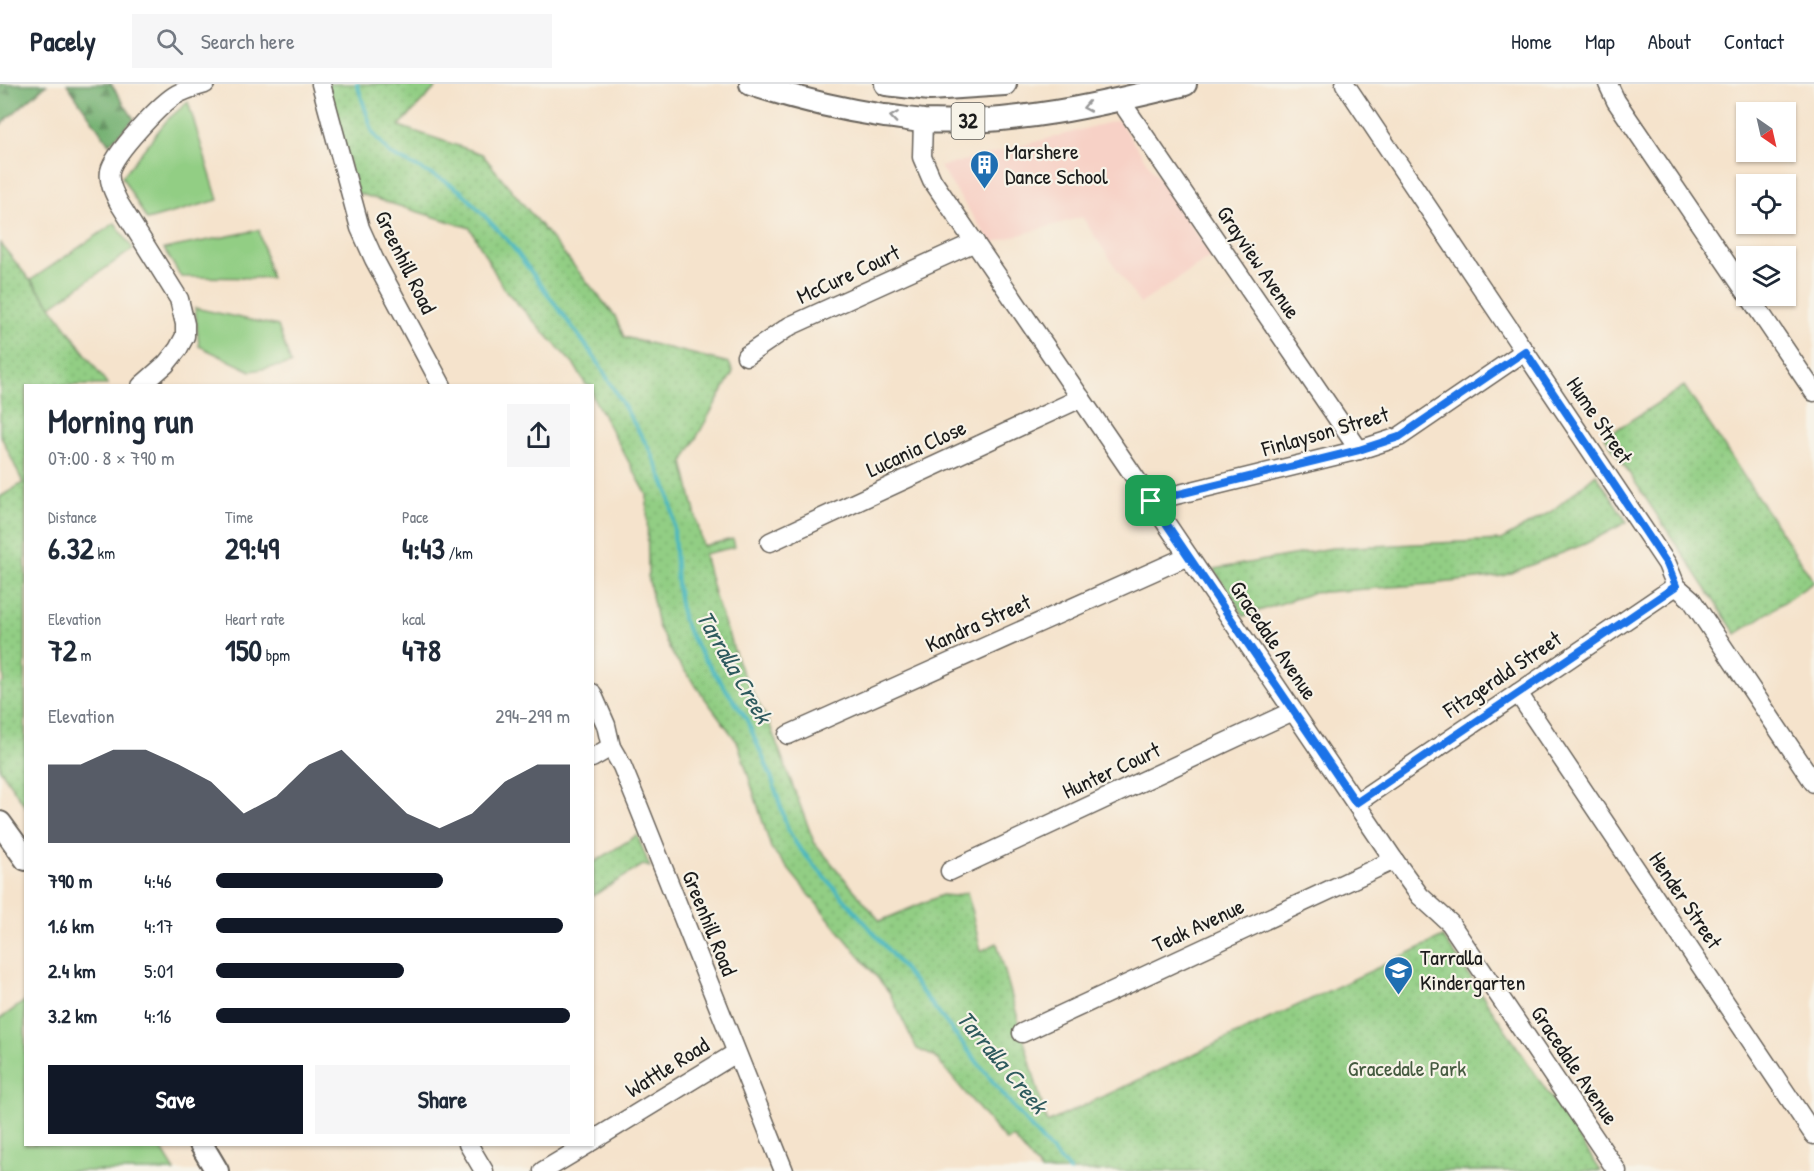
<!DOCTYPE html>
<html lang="en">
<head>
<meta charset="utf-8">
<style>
  body { margin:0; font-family:"Patrick Hand",sans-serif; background:#f6f6f7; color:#1f2937; height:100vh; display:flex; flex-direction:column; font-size:22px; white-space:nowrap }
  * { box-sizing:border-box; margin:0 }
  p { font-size:20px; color:#747a83 }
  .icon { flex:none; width:33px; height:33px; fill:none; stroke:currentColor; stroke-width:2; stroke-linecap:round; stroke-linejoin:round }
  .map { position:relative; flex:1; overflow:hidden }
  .panel { position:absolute; left:24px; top:300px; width:570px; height:762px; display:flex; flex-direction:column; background:#fff; border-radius:0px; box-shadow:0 2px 4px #0004 }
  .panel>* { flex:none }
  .needle { width:39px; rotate:146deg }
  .tools { position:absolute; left:1736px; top:18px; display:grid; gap:12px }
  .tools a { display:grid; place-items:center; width:60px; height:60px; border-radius:0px; background:#fff; box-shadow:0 2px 4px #0004; font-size:30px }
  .pin { position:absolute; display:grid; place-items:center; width:51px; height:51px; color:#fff; margin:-26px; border-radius:12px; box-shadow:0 3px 9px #0006 }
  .round { display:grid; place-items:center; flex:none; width:63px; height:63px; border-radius:0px; background:#f6f6f7 }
  .overview { display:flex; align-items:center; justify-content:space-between; height:102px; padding:0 24px }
  h1 { font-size:33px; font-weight:800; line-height:45px }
  .metrics { display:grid; grid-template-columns:repeat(3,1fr); gap:9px; height:102px; padding:6px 24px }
  .metrics div { display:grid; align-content:center }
  .metrics b { font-size:30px; font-weight:800 }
  .metrics small { font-size:16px; font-weight:400 }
  .metrics p { font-size:16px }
  .chart { height:168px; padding:12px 24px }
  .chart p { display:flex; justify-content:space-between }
  .chart svg { width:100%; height:108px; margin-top:6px; fill:#111827; opacity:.7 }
  .action { display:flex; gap:12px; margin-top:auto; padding:12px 24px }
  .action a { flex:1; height:69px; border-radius:0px; background:#111827; color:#fff; font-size:24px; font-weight:800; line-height:69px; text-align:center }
  .action a+a { background:#f6f6f7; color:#1f2937 }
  ul { padding:0 24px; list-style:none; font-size:20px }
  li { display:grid; grid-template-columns:96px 72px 1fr; align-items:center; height:45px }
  li i { height:15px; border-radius:8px; background:#111827 }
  header { display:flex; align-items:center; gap:36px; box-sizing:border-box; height:84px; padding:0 30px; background:#fff; border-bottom:2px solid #e0e1e3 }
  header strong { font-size:28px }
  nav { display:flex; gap:33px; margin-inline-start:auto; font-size:21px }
  .search { width:420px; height:54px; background:#f6f6f7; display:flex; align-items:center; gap:15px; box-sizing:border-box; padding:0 21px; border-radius:0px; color:#747a83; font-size:22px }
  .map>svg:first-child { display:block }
  .built { fill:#f7d1c6 }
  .green { fill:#92ce84; stroke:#577550; stroke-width:1.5 }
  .forest { fill:url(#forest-firs); stroke:#486647; stroke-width:1.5 }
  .park { fill:url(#park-dots); stroke:#577550; stroke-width:1.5 }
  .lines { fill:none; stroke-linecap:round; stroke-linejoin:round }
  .stream { stroke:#48b7c0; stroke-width:4 }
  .minor-casing { stroke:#68625a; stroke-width:21 }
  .major-casing { stroke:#68625a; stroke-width:26 }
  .minor { stroke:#fff; stroke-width:18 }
  .major { stroke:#fff; stroke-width:22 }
  .oneway { stroke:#999 }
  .route-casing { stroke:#fff; stroke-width:12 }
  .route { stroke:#1a73e8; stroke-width:8 }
  .labels { text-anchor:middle; stroke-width:4.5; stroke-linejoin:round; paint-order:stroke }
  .shield { fill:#f7f3e8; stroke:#5e5c59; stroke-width:1.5 }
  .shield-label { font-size:21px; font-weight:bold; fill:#1c1c1c }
  .poi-label { font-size:22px; fill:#1c1c1c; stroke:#f7f3e8; text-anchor:start }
  .street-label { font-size:22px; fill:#1c1c1c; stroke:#f7f3e8 }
  .park-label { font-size:22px; fill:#455a40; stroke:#f7f3e8 }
  .water-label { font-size:24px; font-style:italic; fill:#2e5a5e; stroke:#f7f3e8 }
</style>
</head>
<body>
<header>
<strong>Pacely</strong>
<div class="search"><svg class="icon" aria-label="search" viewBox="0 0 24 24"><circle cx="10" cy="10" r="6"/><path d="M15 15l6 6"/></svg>Search here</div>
<nav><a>Home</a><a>Map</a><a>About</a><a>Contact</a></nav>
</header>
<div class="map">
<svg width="1814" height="1087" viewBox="0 0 1814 1087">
  <defs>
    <pattern id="forest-firs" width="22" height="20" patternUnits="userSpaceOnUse" patternTransform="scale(1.5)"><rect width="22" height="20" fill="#75b172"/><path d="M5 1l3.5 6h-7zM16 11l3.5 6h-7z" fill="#5f8f5d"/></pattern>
    <pattern id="park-dots" width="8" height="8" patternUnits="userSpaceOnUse" patternTransform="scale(1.5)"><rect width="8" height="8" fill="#92ce84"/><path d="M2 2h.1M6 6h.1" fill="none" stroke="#7db071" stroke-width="1.8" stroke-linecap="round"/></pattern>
  </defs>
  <rect width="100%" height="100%" fill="#f7f3e8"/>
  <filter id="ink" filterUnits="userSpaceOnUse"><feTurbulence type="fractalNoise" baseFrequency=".0167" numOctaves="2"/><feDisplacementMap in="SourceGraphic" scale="12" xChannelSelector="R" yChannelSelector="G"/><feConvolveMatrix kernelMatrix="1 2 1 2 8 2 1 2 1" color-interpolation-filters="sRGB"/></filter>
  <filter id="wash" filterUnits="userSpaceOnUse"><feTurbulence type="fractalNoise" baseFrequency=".008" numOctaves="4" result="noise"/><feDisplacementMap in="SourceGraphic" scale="24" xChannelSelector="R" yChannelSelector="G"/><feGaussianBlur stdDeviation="1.35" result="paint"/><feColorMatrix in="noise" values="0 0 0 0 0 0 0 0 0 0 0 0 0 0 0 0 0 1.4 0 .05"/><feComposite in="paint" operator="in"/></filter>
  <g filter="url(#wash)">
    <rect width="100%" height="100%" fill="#f5e3cc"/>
    <path class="built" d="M1118 36 1212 172 1140 220 1082 133 991 159 940 83Z"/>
    <g class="green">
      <path d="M188 18 218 116 147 136 122 93 167 36Z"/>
      <path d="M115 139 133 165 51 222 31 196Z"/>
      <path d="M259 146 271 194 181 193 164 165Z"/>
      <path d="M195 224 278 242 291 280 251 287 199 262Z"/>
      <path d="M25 917 26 1060 159 1061 175 1087H0V935Z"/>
    </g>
    <g class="forest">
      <path d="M0 0H47L0 41Z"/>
      <path d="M67 0H111L134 35 109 60Z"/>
    </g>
    <g class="park">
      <path d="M327 0H439L399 42 482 70 615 232 624 253 729 279 733 288 683 378 703 462 733 455 735 463 704 470 715 513 741 586 769 639 814 758 880 837 942 811 955 812 967 808 981 867 997 859 1047 1039 1443 853 1601 1087H1041L1013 1053 1006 1057 935 973 917 965 889 908 771 764 738 659 673 571 658 542 648 492 647 411 593 313 592 302 586 301 575 282 504 205 470 144 357 109Z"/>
      <path d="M0 159 51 222 108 301 26 302 25 722 0 685V601L4 598 0 520V413L23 399 0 350Z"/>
      <path d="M1684 302 1814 498 1736 550 1605 353Z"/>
      <path d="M1596 390 1627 438 1585 460 1503 492 1432 500 1312 509 1244 532 1214 485 1332 464 1501 456 1552 427Z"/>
      <path d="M637 751 650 783 643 781 593 812V779Z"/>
    </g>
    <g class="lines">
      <path class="stream" d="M357 0 373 49 390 70 445 97 462 108 509 158 596 275 651 368 668 408 673 430 677 501 682 532 689 549 702 571 746 634 771 692 788 746 797 761C825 795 856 827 884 861 946 936 1003 1016 1070 1087"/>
    </g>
  </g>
  <g filter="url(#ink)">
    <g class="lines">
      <defs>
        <g id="minor">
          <path d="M321 0 360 144 374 175 442 302"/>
          <path d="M1345 0 1667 480 1676 502 1691 515 1814 699"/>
          <path d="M1608 0 1616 17 1746 208"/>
          <path d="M1120 16 1359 366"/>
          <path d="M923 37 922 73 932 96 1151 417 1394 776 1420 812 1450 839 1617 1087"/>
          <path d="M1749 212 1814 308"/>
          <path d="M746 272 790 242 975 158"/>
          <path d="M141 302 166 280 178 265 185 252V240L179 215 119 119C114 109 108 98 110 87 114 69 159 22 174 12 183 6 194 3 205 0"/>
          <path d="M1151 417 1359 366 1399 353 1525 267"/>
          <path d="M770 458 1081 314"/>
          <path d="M592 609 606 641 611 663 622 682 638 721 784 1087"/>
          <path d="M1518 609 1814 1051"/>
          <path d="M788 651 1188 472"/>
          <path d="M592 674 611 663"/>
          <path d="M1356 719 1676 502"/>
          <path d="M950 787 1293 627"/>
          <path d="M1022 949 1394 776"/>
          <path d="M592 1057 736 969"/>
          <path d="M468 1060 484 1087"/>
          <path d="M543 1087 588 1060"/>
        </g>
        <g id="major">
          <path d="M751 0C794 14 838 25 884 32 897 33 911 36 924 37 1014 41 1099 21 1185 0"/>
          <path d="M886 0 930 5 1005 0"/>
          <path d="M0 739 26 775"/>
          <path d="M201 1060 217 1087"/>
        </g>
      </defs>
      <use href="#minor" class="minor-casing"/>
      <use href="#major" class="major-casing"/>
      <use href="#minor" class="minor"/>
      <use href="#major" class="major"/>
    </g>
    <defs><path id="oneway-chevron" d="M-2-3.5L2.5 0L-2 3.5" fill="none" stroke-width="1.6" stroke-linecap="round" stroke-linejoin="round" transform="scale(1.5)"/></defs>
    <g class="oneway">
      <use href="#oneway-chevron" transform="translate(1087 23) rotate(169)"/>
      <use href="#oneway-chevron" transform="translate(894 33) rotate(-172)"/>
    </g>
  </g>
  <g class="lines" filter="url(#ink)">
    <defs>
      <path id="route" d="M1525 267 1667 480 1676 502 1356 719 1151 417 1359 366 1399 353Z"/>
    </defs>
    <use href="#route" class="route-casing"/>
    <use href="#route" class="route"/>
  </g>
  <defs>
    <symbol id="building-pin" viewBox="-11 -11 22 30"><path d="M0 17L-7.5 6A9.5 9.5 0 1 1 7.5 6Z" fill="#1f6fb2" stroke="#f7f3e8"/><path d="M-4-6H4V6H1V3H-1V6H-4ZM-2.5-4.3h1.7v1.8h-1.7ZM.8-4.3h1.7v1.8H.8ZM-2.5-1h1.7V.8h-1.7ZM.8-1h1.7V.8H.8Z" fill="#fff"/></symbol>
    <symbol id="school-pin" viewBox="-11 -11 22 30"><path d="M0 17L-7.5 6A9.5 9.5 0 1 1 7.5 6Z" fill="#1f6fb2" stroke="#f7f3e8"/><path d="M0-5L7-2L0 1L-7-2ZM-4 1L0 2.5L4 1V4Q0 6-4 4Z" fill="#fff"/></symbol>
  </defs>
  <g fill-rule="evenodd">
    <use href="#building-pin" x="968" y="64" width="33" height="45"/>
    <use href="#school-pin" x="1382" y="870" width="33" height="45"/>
  </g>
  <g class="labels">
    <rect class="shield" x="951.5" y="19" width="33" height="36" rx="4.5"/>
    <g class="shield-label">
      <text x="968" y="44">32</text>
    </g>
    <g class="poi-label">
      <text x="1005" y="75">Marshere<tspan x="1005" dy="25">Dance School</tspan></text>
      <text x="1420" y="881">Tarralla<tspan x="1420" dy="25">Kindergarten</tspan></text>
    </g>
    <g class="street-label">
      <text transform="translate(406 178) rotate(64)" y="8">Greenhill Road</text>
      <text transform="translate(1259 178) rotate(56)" y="8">Grayview Avenue</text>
      <text transform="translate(848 190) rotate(-25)" y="8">McCure Court</text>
      <text transform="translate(1600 336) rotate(56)" y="8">Hume Street</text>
      <text transform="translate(1325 347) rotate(-16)" y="8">Finlayson Street</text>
      <text transform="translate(916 364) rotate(-25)" y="8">Lucania Close</text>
      <text transform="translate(978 539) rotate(-24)" y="8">Kandra Street</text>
      <text transform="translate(1274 556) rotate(56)" y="8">Gracedale Avenue</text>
      <text transform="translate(1502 590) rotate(-34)" y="8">Fitzgerald Street</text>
      <text transform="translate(1111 686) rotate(-25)" y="8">Hunter Court</text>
      <text transform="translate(1686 816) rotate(56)" y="8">Hender Street</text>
      <text transform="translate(710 839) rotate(68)" y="8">Greenhill Road</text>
      <text transform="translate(1198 841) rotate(-25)" y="8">Teak Avenue</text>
      <text transform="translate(1575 981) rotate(56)" y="8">Gracedale Avenue</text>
      <text transform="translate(667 983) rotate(-32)" y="8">Wattle Road</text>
    </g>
    <g class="park-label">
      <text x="1407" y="992">Gracedale Park</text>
    </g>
    <g class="water-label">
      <text transform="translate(734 583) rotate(60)" y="8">Tarralla Creek</text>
      <text transform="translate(1002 978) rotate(50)" y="8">Tarralla Creek</text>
    </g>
  </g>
</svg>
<div class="tools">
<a><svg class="needle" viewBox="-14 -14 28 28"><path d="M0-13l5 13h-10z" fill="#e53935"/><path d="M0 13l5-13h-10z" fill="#747a83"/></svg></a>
<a><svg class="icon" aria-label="locate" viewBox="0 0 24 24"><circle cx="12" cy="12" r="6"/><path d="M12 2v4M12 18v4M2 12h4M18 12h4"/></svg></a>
<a><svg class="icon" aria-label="layers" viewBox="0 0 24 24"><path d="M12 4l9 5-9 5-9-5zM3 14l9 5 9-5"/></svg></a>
</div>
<div class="pin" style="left:1151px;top:417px;background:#1e9e55"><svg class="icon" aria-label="arrive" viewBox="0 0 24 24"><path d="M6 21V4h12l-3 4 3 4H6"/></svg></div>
<section class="panel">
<div class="overview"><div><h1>Morning run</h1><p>07:00 · 8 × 790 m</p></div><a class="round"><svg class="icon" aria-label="share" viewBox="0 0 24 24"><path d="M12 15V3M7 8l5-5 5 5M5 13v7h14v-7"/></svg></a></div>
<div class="metrics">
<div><p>Distance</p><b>6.32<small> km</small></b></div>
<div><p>Time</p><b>29:49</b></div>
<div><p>Pace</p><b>4:43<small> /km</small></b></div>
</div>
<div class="metrics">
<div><p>Elevation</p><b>72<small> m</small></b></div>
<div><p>Heart rate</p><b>150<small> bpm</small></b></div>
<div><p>kcal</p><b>478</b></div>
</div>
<div class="chart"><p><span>Elevation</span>294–299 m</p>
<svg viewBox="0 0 160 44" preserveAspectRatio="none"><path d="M0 44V12L10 12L20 6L30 6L40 12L50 19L60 32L70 25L80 12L90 6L100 19L110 32L120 38L130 32L140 19L150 12L160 12V44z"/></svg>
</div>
<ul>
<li><b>790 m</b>4:46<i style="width:64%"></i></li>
<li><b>1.6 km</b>4:17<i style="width:98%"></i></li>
<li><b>2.4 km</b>5:01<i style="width:53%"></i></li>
<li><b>3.2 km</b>4:16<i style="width:100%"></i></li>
</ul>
<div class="action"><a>Save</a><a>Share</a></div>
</section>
</div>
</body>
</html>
